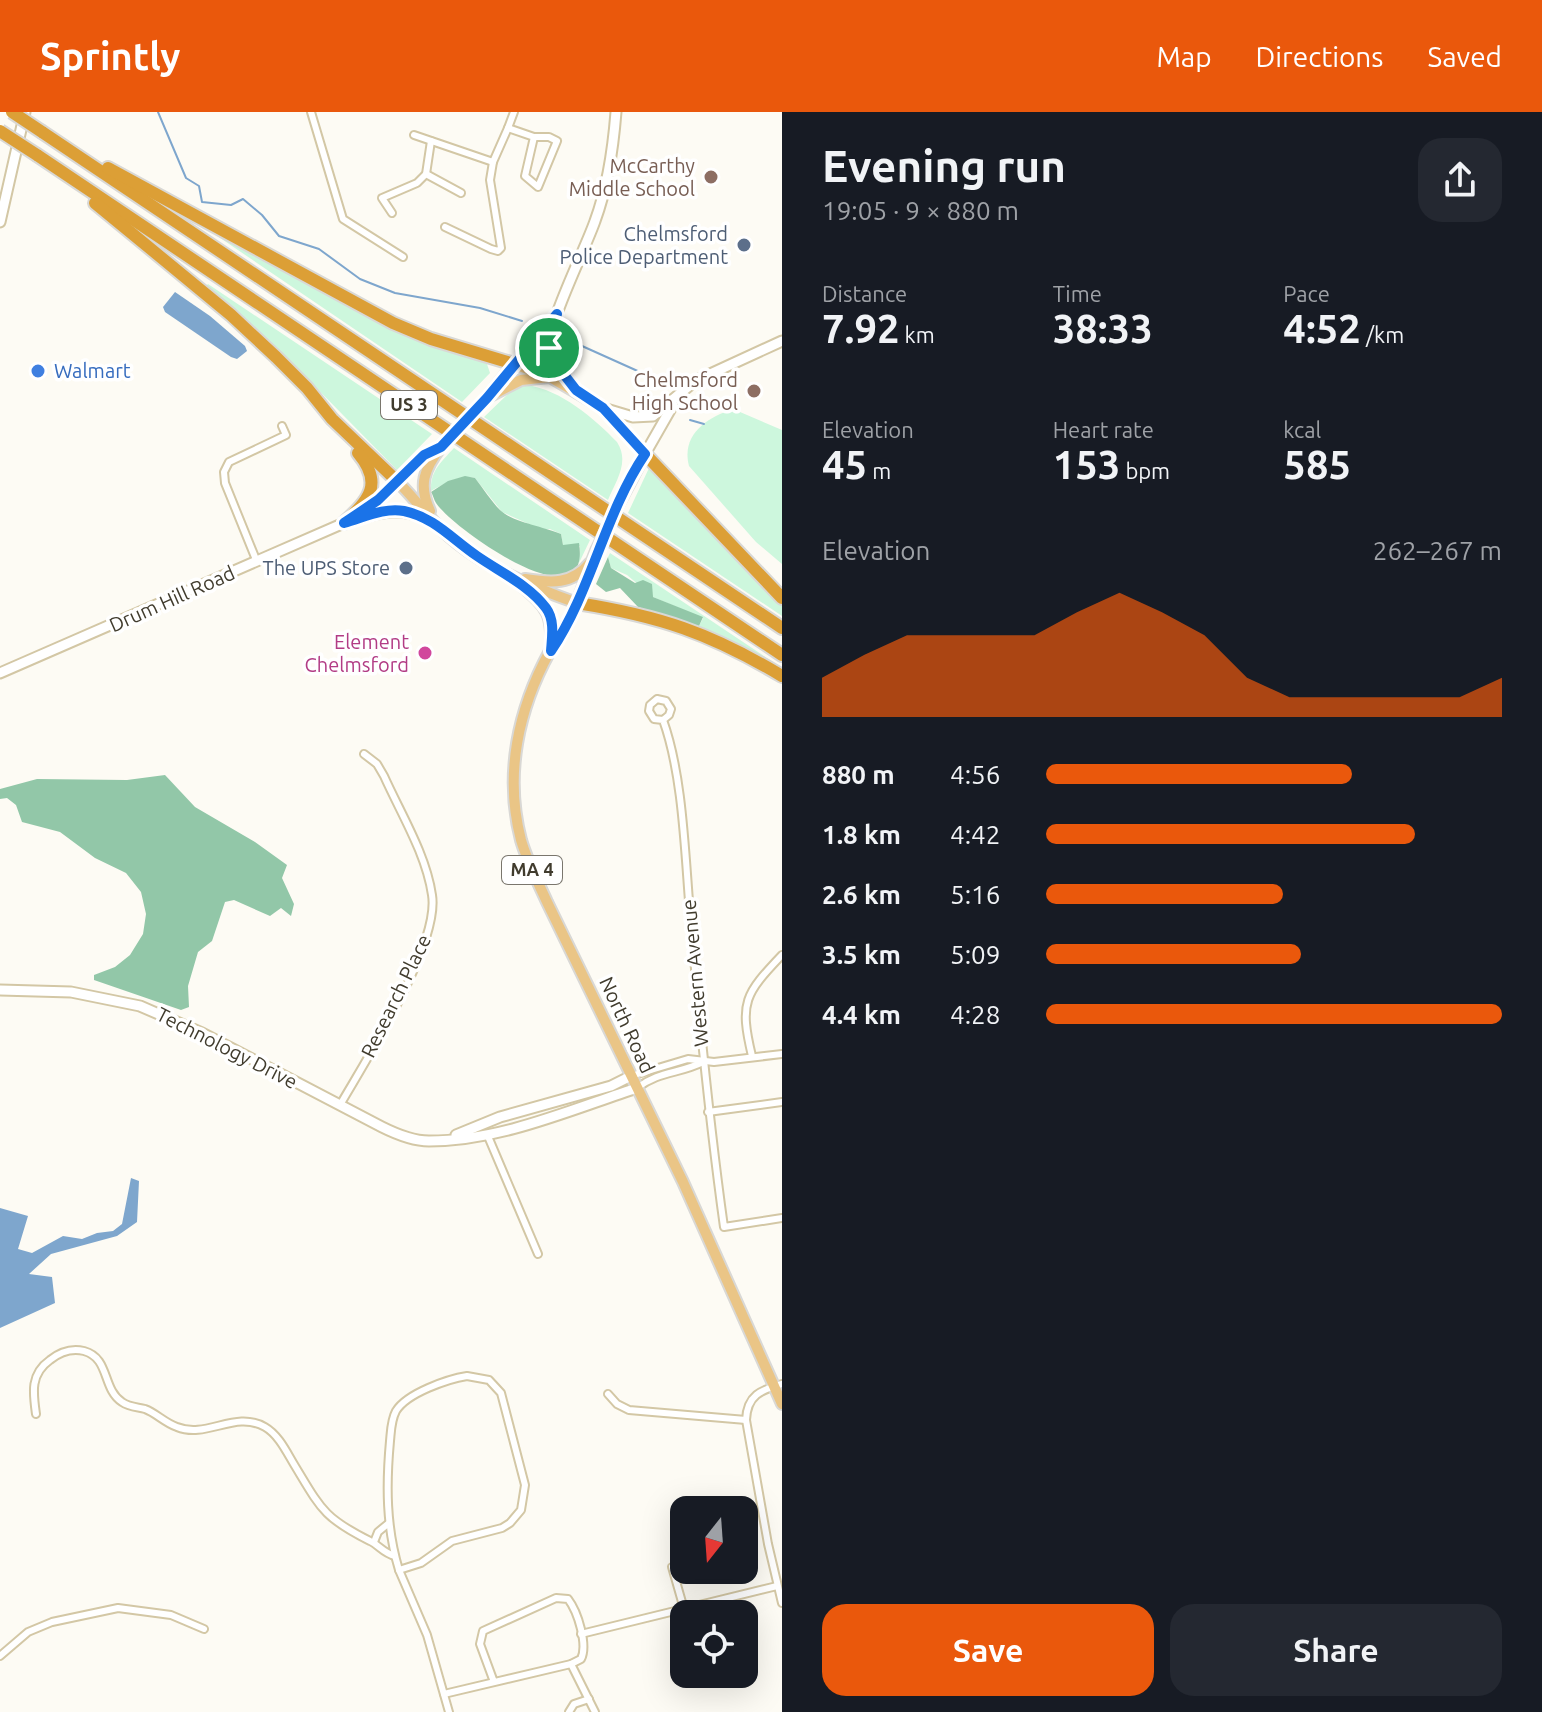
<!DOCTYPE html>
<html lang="en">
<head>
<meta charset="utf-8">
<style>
  body { margin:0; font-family:Ubuntu,sans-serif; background:#242831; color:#f1f3f6; height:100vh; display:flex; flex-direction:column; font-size:30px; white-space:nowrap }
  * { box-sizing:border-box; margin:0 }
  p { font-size:26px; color:#9ea1a6 }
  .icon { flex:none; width:44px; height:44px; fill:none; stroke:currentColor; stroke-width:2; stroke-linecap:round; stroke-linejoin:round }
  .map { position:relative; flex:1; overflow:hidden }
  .panel { display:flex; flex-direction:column; background:#171b24; width:760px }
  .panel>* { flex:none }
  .needle { width:52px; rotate:197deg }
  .fabs { position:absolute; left:670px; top:1384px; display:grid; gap:16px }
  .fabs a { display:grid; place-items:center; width:88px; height:88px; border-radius:16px; background:#171b24; box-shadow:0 8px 32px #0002; font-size:40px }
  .pin { position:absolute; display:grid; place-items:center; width:68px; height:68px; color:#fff; margin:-34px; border:4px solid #fff; border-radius:50%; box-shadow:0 2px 8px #0007 }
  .round { display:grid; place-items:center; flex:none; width:84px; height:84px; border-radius:24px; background:#242831 }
  .head { display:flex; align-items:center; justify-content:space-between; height:136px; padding:0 40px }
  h1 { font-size:44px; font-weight:600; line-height:60px }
  .stats { display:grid; grid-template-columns:repeat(3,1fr); gap:12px; height:136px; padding:8px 40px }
  .stats div { display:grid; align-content:center }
  .stats b { font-size:40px; font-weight:600 }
  .stats small { font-size:22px; font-weight:400 }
  .stats p { font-size:22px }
  .chart { height:224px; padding:16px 40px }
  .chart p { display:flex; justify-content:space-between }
  .chart svg { width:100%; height:144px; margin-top:8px; fill:#ea580c; opacity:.7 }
  .button { display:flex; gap:16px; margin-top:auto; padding:16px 40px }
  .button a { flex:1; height:92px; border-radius:24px; background:#ea580c; color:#fff; font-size:32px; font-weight:600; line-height:92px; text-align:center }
  .button a+a { background:#242831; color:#f1f3f6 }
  ul { padding:0 40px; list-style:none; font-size:26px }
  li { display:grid; grid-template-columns:128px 96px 1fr; align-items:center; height:60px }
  li i { height:20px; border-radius:10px; background:#ea580c }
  header { display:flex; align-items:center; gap:48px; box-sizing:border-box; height:112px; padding:0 40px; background:#ea580c; color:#fff }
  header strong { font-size:38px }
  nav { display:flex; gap:44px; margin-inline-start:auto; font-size:28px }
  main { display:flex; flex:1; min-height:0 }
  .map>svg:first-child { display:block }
  .green { fill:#cdf7dd }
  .forest { fill:#92c7a8 }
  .water { fill:#7ea6cd }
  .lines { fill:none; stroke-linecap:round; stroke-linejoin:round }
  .stream { stroke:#7ea6cd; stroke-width:2 }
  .street-casing { stroke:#d3c7a5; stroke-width:10 }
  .secondary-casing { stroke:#d3c7a5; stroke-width:13 }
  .primary-casing { stroke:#d9d8d5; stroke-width:14 }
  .highway-casing { stroke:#d9d8d5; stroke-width:16 }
  .street { stroke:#fff; stroke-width:6 }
  .secondary { stroke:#fff; stroke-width:9 }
  .primary { stroke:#eac586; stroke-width:10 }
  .highway { stroke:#dc9f36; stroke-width:12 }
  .primary-bridge-casing { stroke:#d9d8d5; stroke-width:14; stroke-linecap:butt }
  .highway-bridge-casing { stroke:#d9d8d5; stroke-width:16; stroke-linecap:butt }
  .primary-bridge { stroke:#eac586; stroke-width:10 }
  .highway-bridge { stroke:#dc9f36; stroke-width:12 }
  .route-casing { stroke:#fff; stroke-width:16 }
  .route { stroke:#1a73e8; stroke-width:10 }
  .education-dot { fill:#8d6e63; stroke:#fff; stroke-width:3 }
  .service-dot { fill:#5c6f8a; stroke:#fff; stroke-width:3 }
  .shop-dot { fill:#3f7fe0; stroke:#fff; stroke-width:3 }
  .hotel-dot { fill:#d1479c; stroke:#fff; stroke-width:3 }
  .labels { text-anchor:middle; stroke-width:7; stroke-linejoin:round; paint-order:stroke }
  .shield { fill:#fff; stroke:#7a766d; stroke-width:2 }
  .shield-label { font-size:18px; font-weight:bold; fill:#413c2e }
  .education-label { font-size:20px; fill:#785e54; stroke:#fff; text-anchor:end }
  .service-label { font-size:20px; fill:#4e5e75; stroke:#fff; text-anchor:end }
  .shop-label { font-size:20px; fill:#366cbe; stroke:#fff; text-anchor:start }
  .street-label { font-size:20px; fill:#413c2e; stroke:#fff }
  .hotel-label { font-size:20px; fill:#b23c85; stroke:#fff; text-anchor:end }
</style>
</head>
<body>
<header>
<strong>Sprintly</strong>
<nav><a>Map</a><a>Directions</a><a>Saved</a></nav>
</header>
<main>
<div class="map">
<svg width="782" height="1600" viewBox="0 0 782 1600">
  <rect width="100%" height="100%" fill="#fdfbf4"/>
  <g class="green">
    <path d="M204 115 400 221 487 252 490 261 462 290Z"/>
    <path d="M208 172 432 322 397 358 286 245 206 174Z"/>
    <path d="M527 273C561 278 594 306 617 330 630 350 616 369 608 388L484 305 512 278Z"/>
    <path d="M733 297 782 318V452L756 430 689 354C681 323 706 306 733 297Z"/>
    <path d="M454 336 590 428 579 451 580 434 563 433 561 422 550 417H540L502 400 475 366C458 363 446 371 431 379 430 359 441 350 454 336Z"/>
    <path d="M649 356 782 494V504L628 401Z"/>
    <path d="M610 441 782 556V559L740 533 699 514 703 506 653 485 627 463 611 456 608 445Z"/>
  </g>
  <g class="forest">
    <path d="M465 364 475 366C483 376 491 389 500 398 512 410 546 415 561 422L563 433 579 431C592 515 453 417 436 391 434 388 433 383 431 380L448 369Z"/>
    <path d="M608 445 611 456 635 471 643 468 652 472 653 485 703 505 699 514 638 495 620 476 606 480 596 472Z"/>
    <path d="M165 663 195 695 255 730 287 753 282 766 294 792 291 804 281 796 270 804 234 788 225 790 212 829 198 840 188 874 189 895 181 898 94 868V863L115 855 130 843 143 822 146 802 141 780 126 761 95 746 60 720 22 710 16 693 7 686 0 687V677L37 667 127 668Z"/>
  </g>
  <g class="water">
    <path d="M175 180 210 204 245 234 247 239 237 247 231 245 165 200 163 195Z"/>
    <path d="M131 1066 139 1069 137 1110 117 1124 51 1142 29 1162 52 1165 55 1191 0 1216V1096L28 1104 18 1137 32 1141 63 1124 82 1127 97 1121 113 1119 122 1112Z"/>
  </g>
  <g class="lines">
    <g class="stream">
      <path d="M158 0 186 66 199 74 202 90 231 93 243 87 262 103 279 124 319 137 360 167 395 181 480 196 522 209"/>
      <path d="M562 225 651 265"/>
      <path d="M690 308 704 312"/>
    </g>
    <defs>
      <g id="street">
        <path d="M311 0 343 107 403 145"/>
        <path d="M514 0 508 16 534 25H549L557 29 538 75 525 64 534 25"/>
        <path d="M414 23 493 50 508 16"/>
        <path d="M426 62 461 81"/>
        <path d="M392 101 382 86 417 71 426 62 431 29"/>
        <path d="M445 115 491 137 498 139 501 136 490 68 493 50"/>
        <path d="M257 450 225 371 224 360 229 350 286 323 282 314"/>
        <path d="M663 608 654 607 649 599 650 593 657 587 666 589 671 597 669 603 663 608C684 666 685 750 691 813 700 914 710 1015 724 1115L782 1106"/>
        <path d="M752 944C739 890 745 882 782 843"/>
        <path d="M631 964 688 947 714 950 782 942"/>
        <path d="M637 976C659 959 679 962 703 950"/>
        <path d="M340 993C366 948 440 832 432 783 426 742 401 702 384 664L377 652 364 642"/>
        <path d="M708 1000 782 990"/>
        <path d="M487 1022 538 1142"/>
        <path d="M467 1264 489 1268 501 1281 525 1373 521 1398 510 1411 502 1416 452 1429 421 1451 399 1458C386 1415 386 1373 390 1329 391 1319 391 1308 396 1299 407 1281 448 1267 467 1264Z"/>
        <path d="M782 1272C761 1278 747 1283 746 1308L768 1432 782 1491"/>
        <path d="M608 1282 617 1292 629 1298 746 1308"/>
        <path d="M36 1302C33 1281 30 1262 50 1248 60 1240 71 1236 84 1239 110 1246 102 1277 122 1290 129 1295 137 1295 145 1297 156 1301 165 1311 177 1315 207 1327 235 1298 265 1315 279 1323 287 1341 295 1354 321 1397 324 1406 370 1429 379 1433 383 1441 395 1444"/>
        <path d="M374 1430 378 1420 389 1411"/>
        <path d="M672 1455 684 1497"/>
        <path d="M399 1458 427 1523 449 1600"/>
        <path d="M581 1522 777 1474"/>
        <path d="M0 1544 28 1520 52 1510 118 1496 171 1503 204 1517"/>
        <path d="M571 1552 595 1600"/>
        <path d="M444 1582 571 1552 581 1547C588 1533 578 1500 568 1487L556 1486 483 1519 480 1532 494 1570"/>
        <path d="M569 1600 574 1592 589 1587"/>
      </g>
      <g id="secondary">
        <path d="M0 110 25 0"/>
        <path d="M514 252 555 204"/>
        <path d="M576 278C566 267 551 254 549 238 547 212 585 138 595 109 608 74 613 38 616 0"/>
        <path d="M603 296 633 305 653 304 695 269 782 229"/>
        <path d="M645 342 673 293"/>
        <path d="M355 408C384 399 404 395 432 410"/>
        <path d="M0 561 344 411 378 388 424 343 441 335"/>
        <path d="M0 878 71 880 140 894 202 921 382 1015C396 1022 412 1029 429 1029 500 1029 570 998 637 976"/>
        <path d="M456 1023 500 1005 611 974 631 964"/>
      </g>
      <g id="primary">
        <path d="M492 283 521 268 549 265"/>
        <path d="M479 295 514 252 550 265 603 296 645 342 614 401"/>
        <path d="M398 370C411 383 423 398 436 412 474 451 526 473 577 491"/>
        <path d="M430 399C418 373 424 357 441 335"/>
        <path d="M596 439C585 466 578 493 564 519 560 526 554 532 550 539 518 597 504 663 521 728 527 749 538 770 547 790L683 1070 782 1292"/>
        <path d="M525 467C551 471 572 473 590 451"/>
        <path d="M521 473C547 496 553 501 551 537"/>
      </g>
      <g id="highway">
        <path d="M42 20 782 516"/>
        <path d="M37 43 782 543"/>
        <path d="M108 56 393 211 431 227 514 252"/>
        <path d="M95 91 231 203 276 245 307 276 332 307 398 370"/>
        <path d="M645 342 782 486"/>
        <path d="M344 411C369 388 384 372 358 341"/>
        <path d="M577 491C660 504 710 521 782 564"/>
      </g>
    </defs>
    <use href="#street" class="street-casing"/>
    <use href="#secondary" class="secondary-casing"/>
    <use href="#primary" class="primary-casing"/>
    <use href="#highway" class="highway-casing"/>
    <use href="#street" class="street"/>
    <use href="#secondary" class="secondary"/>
    <use href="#primary" class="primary"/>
    <use href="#highway" class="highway"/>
    <defs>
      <g id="primary-bridge">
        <path d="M441 335 479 295"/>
        <path d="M596 439 614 401"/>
      </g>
      <g id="highway-bridge">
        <path d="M12 0 42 20"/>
        <path d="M0 19 37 43"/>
      </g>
    </defs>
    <use href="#primary-bridge" class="primary-bridge-casing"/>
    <use href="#highway-bridge" class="highway-bridge-casing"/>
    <use href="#primary-bridge" class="primary-bridge"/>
    <use href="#highway-bridge" class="highway-bridge"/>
  </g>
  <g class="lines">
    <defs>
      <path id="route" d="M557 202 550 229 552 247 576 278 603 296 645 342C604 403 592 478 551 539 552 525 555 508 546 496 529 473 500 460 477 444 453 428 434 405 404 399 384 395 363 406 344 411L378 388 424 343 441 335 487 286Z"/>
    </defs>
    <use href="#route" class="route-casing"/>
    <use href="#route" class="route"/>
  </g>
  <g class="education-dot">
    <circle cx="711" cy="65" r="8"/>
    <circle cx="754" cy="279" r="8"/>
  </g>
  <g class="service-dot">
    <circle cx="744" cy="133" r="8"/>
    <circle cx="406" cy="456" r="8"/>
  </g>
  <circle class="shop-dot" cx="38" cy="259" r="8"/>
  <circle class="hotel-dot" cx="425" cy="541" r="8"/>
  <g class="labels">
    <g class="shield">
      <rect x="381" y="279" width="56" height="28" rx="6"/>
      <rect x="502" y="744" width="60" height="28" rx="6"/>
    </g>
    <g class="shield-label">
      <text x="409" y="299">US 3</text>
      <text x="532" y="764">MA 4</text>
    </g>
    <g class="education-label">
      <text x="695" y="61">McCarthy<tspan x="695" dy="23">Middle School</tspan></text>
      <text x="738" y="275">Chelmsford<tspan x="738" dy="23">High School</tspan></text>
    </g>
    <g class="service-label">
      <text x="728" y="129">Chelmsford<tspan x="728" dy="23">Police Department</tspan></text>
      <text x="390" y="463">The UPS Store</text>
    </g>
    <g class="shop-label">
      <text x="54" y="266">Walmart</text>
    </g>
    <g class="street-label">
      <text transform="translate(172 487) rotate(-24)" y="7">Drum Hill Road</text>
      <text transform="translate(695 861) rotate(-95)" y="7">Western Avenue</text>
      <text transform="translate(396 884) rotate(-64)" y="7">Research Place</text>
      <text transform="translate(627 913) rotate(65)" y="7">North Road</text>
      <text transform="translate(227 936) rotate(27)" y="7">Technology Drive</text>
    </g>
    <g class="hotel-label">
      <text x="409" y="537">Element<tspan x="409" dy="23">Chelmsford</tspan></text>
    </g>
  </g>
</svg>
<div class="fabs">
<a><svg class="needle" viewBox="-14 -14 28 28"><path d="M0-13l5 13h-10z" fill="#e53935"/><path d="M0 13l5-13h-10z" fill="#9ea1a6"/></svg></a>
<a><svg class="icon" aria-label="locate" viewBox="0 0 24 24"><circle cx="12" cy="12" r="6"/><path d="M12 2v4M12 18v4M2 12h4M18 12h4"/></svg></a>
</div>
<div class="pin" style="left:549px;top:236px;background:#1e9e55"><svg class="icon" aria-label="arrive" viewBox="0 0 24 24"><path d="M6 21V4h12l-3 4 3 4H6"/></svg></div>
</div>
<section class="panel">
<div class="head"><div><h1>Evening run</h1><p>19:05 · 9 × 880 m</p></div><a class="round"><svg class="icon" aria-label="share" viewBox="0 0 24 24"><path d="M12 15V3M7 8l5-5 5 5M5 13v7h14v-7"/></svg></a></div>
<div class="stats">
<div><p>Distance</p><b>7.92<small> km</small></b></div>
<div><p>Time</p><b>38:33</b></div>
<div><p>Pace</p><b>4:52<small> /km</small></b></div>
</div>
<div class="stats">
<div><p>Elevation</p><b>45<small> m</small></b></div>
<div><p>Heart rate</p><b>153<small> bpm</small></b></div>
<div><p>kcal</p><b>585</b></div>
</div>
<div class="chart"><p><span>Elevation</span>262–267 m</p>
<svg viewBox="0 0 160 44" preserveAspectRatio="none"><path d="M0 44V32L10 25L20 19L30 19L40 19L50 19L60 12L70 6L80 12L90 19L100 32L110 38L120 38L130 38L140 38L150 38L160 32V44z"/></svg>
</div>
<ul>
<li><b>880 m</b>4:56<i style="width:67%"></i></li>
<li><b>1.8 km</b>4:42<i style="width:81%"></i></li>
<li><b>2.6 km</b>5:16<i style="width:52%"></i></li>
<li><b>3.5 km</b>5:09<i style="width:56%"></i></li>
<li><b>4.4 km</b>4:28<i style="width:100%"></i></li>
</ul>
<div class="button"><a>Save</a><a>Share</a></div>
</section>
</main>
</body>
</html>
